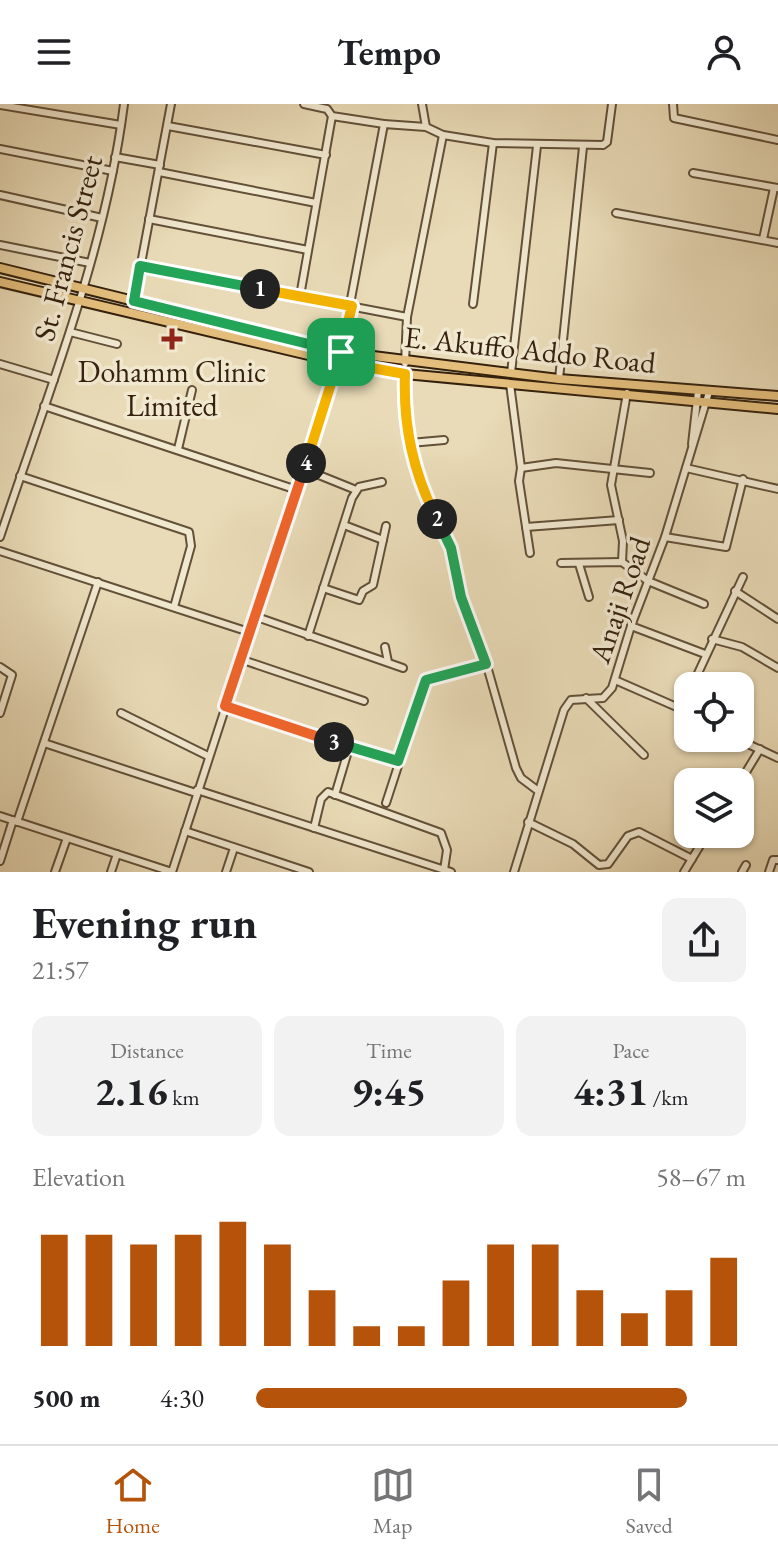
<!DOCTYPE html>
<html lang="en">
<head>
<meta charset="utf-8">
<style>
  body { margin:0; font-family:"EB Garamond",serif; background:#f2f2f2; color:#202124; height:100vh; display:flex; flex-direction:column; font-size:30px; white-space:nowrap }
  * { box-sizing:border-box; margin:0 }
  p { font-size:26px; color:#757577 }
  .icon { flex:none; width:44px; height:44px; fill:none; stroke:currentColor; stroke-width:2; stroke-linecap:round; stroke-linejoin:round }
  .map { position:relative; height:768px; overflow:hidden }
  .panel { display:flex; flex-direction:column; background:#fff; flex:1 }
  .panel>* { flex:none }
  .controls { position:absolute; left:674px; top:568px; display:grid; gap:16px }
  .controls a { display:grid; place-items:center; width:80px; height:80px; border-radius:16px; background:#fff; box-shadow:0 2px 6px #0004; font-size:40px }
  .pin { position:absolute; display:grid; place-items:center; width:68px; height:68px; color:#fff; margin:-34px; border-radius:16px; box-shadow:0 4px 12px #0006 }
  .km { position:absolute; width:40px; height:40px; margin:-20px; border-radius:50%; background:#222; color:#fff; font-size:22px; line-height:40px; text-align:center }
  .round { display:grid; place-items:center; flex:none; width:84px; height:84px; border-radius:16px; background:#f2f2f2 }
  .head { display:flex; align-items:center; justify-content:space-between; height:136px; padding:0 32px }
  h1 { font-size:44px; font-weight:700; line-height:60px }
  .metrics { display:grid; grid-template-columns:repeat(3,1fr); gap:12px; height:136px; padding:8px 32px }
  .metrics div { display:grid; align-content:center; border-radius:16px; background:#f2f2f2; text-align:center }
  .metrics b { font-size:40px; font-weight:700 }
  .metrics small { font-size:22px; font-weight:400 }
  .metrics p { font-size:22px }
  .chart { height:224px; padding:16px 32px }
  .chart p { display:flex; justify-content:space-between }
  .chart svg { width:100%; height:144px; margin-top:8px; stroke:#b45309; stroke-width:6 }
  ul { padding:0 32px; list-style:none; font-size:26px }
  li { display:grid; grid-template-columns:128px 96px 1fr; align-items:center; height:60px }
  li i { height:20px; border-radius:10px; background:#b45309 }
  header { display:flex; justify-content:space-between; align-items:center; height:104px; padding:0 32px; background:#fff; font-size:36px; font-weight:700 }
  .tabs { display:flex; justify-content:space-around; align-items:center; height:112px; border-top:2px solid #e0e0e0; background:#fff; font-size:22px; color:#757577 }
  .tabs a { display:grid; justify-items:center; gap:4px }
  .tabs .active { color:#b45309 }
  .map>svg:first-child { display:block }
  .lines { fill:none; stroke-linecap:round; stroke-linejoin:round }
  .minor-casing { stroke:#625038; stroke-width:10 }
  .major-casing { stroke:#35210e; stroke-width:12 }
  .minor { stroke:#f1e8d0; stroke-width:6 }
  .major { stroke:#e4be7c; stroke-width:8 }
  .split-1-casing { stroke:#fff; stroke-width:16 }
  .split-2-casing { stroke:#fff; stroke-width:16 }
  .split-3-casing { stroke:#fff; stroke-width:16 }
  .split-4-casing { stroke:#fff; stroke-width:16 }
  .split-5-casing { stroke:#fff; stroke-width:16 }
  .split-1 { stroke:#22a559; stroke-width:10 }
  .split-2 { stroke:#f5b400; stroke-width:10 }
  .split-3 { stroke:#22a559; stroke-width:10 }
  .split-4 { stroke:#f0652b; stroke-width:10 }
  .split-5 { stroke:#f5b400; stroke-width:10 }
  .poi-dot { fill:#8f2418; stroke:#f1e8d0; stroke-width:3 }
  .labels { text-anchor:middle; stroke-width:7; stroke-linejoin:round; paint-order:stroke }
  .street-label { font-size:30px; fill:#35210e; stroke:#f1e8d0 }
  .poi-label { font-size:30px; fill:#35210e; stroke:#f1e8d0 }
</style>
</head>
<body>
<header><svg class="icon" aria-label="menu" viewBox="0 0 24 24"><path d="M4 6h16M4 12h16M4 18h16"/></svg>Tempo<svg class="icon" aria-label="person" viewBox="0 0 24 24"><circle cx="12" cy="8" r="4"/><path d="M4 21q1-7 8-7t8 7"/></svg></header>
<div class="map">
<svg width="778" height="768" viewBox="0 0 778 768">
  <rect width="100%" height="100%" fill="#e9dbb7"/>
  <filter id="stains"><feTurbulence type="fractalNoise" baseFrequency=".0025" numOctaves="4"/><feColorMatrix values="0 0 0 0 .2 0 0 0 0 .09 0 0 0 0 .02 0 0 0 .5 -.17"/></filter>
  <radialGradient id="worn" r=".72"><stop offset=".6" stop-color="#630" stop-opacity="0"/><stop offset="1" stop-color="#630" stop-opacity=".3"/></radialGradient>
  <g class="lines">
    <defs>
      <g id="minor">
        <path d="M304 0 327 5 332 12 384 20"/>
        <path d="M422 0 426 23"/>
        <path d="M673 0 674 14 778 36"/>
        <path d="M0 1 121 21"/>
        <path d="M168 22 326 51"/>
        <path d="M0 45 113 67"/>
        <path d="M115 53 160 61"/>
        <path d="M159 68 316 99"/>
        <path d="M693 69 778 84"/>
        <path d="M0 91 102 114"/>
        <path d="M616 109 778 139"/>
        <path d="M149 115 308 146"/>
        <path d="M763 135 774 84"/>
        <path d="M0 141 90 159"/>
        <path d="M140 162 407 213"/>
        <path d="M300 192 332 12"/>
        <path d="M134 197 171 0"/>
        <path d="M473 200 493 39"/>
        <path d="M70 228 117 240"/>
        <path d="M405 259 407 213 443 31"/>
        <path d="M0 260 54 276"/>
        <path d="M511 269 537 42"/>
        <path d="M405 270 404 292 413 357 451 444 461 493 479 534 516 664 521 674 537 686"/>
        <path d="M559 275 583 43"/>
        <path d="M510 280 521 364 519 377 530 449"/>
        <path d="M44 302 297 386"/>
        <path d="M410 339 444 336"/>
        <path d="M692 340 698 287"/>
        <path d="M178 345 192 286"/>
        <path d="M521 364 556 359 650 369"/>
        <path d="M686 364 778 385"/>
        <path d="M304 365 356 386"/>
        <path d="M20 372 189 428 191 442 174 503"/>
        <path d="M344 421 383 436"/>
        <path d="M526 423 619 416"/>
        <path d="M0 433C47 291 105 150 124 0"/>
        <path d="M665 433 726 443 743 375"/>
        <path d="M0 447 249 528"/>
        <path d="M622 458 623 437 611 381 627 289"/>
        <path d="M561 459 622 458 648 477 704 500"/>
        <path d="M579 460 589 493"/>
        <path d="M323 484 359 496 363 487 373 481 386 422"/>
        <path d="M735 487 778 515"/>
        <path d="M254 512 403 564"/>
        <path d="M631 522 705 550"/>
        <path d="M308 532 352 394 359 383 382 378"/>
        <path d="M712 535 742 543 778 564"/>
        <path d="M385 543 388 558"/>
        <path d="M240 555 364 597"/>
        <path d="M0 563 12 571 0 609"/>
        <path d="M615 576 688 608"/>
        <path d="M692 582 743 473"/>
        <path d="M586 594 644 651"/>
        <path d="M225 602 398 657"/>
        <path d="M683 605 688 592"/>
        <path d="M121 609 208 652"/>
        <path d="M735 634 778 654"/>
        <path d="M44 639 196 689"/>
        <path d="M740 678 760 645"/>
        <path d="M197 686 451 768"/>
        <path d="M335 691 349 644"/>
        <path d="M386 699 426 576 486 560"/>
        <path d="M0 712 172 768"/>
        <path d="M17 718 98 478"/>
        <path d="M528 718 573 740 599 761 608 760 628 732 639 728 692 755"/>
        <path d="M314 724 321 695 328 688 441 729 447 746 444 766"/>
        <path d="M185 727 309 768"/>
        <path d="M0 757 13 716"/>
        <path d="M55 768 67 734"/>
        <path d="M111 768 117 750"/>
        <path d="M172 768 341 248 384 20 426 23 443 31 493 39 603 41 607 38 612 0"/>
        <path d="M226 768 234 744"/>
        <path d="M514 768 564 606 571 596 603 594 612 584 631 522 665 433 709 288"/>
        <path d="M684 768 707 730"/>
        <path d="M742 768 746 761"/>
        <path d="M769 768 773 756H778"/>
      </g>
      <g id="major">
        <path d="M0 164 341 248 559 275 778 292"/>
        <path d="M0 178 338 258 405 270 778 305"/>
      </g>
    </defs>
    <use href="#minor" class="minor-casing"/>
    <use href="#major" class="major-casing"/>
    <use href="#minor" class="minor"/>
    <use href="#major" class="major"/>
  </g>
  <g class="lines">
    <defs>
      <path id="split-1" d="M260 185 140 162 134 197 341 248"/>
      <path id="split-2" d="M260 185 352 202 338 258 405 270C403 321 413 369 437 415"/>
      <path id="split-3" d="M334 638 398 657 426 576 486 560 461 493 451 444 437 415"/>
      <path id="split-4" d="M306 359 225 602 334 638"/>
      <path id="split-5" d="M306 359 341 248"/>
    </defs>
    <use href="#split-1" class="split-1-casing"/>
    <use href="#split-2" class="split-2-casing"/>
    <use href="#split-3" class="split-3-casing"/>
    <use href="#split-4" class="split-4-casing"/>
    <use href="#split-5" class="split-5-casing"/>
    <use href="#split-1" class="split-1"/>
    <use href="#split-2" class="split-2"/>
    <use href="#split-3" class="split-3"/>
    <use href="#split-4" class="split-4"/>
    <use href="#split-5" class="split-5"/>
  </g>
  <path class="poi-dot" d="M168 223h8v8h8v8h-8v8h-8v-8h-8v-8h8z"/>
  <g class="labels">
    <g class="street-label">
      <text transform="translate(68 144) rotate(-75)" y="10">St. Francis Street</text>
      <text transform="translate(530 246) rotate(6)" y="10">E. Akuffo Addo Road</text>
      <text transform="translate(620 496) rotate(-71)" y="10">Anaji Road</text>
    </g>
    <g class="poi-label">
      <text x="172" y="278">Dohamm Clinic<tspan x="172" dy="34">Limited</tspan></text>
    </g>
  </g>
  <rect width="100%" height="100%" filter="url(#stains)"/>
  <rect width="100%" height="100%" fill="url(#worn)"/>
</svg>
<div class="controls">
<a><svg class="icon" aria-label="locate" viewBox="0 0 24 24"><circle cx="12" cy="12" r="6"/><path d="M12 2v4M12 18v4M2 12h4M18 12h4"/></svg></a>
<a><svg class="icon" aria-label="layers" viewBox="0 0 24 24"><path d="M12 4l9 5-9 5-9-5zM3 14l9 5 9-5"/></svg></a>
</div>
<div class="pin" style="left:341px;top:248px;background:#1e9e55"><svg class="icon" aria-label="arrive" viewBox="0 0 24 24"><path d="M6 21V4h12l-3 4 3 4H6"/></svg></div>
<b class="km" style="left:260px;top:185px">1</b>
<b class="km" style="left:437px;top:415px">2</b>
<b class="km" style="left:334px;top:638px">3</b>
<b class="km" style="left:306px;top:359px">4</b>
</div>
<section class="panel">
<div class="head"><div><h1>Evening run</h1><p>21:57</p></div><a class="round"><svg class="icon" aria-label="share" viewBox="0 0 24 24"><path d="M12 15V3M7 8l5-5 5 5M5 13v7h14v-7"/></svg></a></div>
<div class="metrics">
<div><p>Distance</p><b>2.16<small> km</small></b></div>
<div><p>Time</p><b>9:45</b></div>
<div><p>Pace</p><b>4:31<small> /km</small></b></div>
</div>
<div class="chart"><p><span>Elevation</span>58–67 m</p>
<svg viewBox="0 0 160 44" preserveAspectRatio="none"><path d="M5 44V10M15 44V10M25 44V13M35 44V10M45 44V6M55 44V13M65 44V27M75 44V38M85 44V38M95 44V24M105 44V13M115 44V13M125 44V27M135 44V34M145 44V27M155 44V17"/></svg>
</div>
<ul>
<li><b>500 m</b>4:30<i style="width:88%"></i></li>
</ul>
</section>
<nav class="tabs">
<a class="active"><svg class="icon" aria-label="home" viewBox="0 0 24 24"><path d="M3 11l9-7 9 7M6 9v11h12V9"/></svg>Home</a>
<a><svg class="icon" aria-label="map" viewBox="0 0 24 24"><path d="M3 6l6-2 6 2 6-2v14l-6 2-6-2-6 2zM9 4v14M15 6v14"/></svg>Map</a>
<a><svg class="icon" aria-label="saved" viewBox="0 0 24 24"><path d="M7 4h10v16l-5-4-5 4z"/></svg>Saved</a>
</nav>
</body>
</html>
